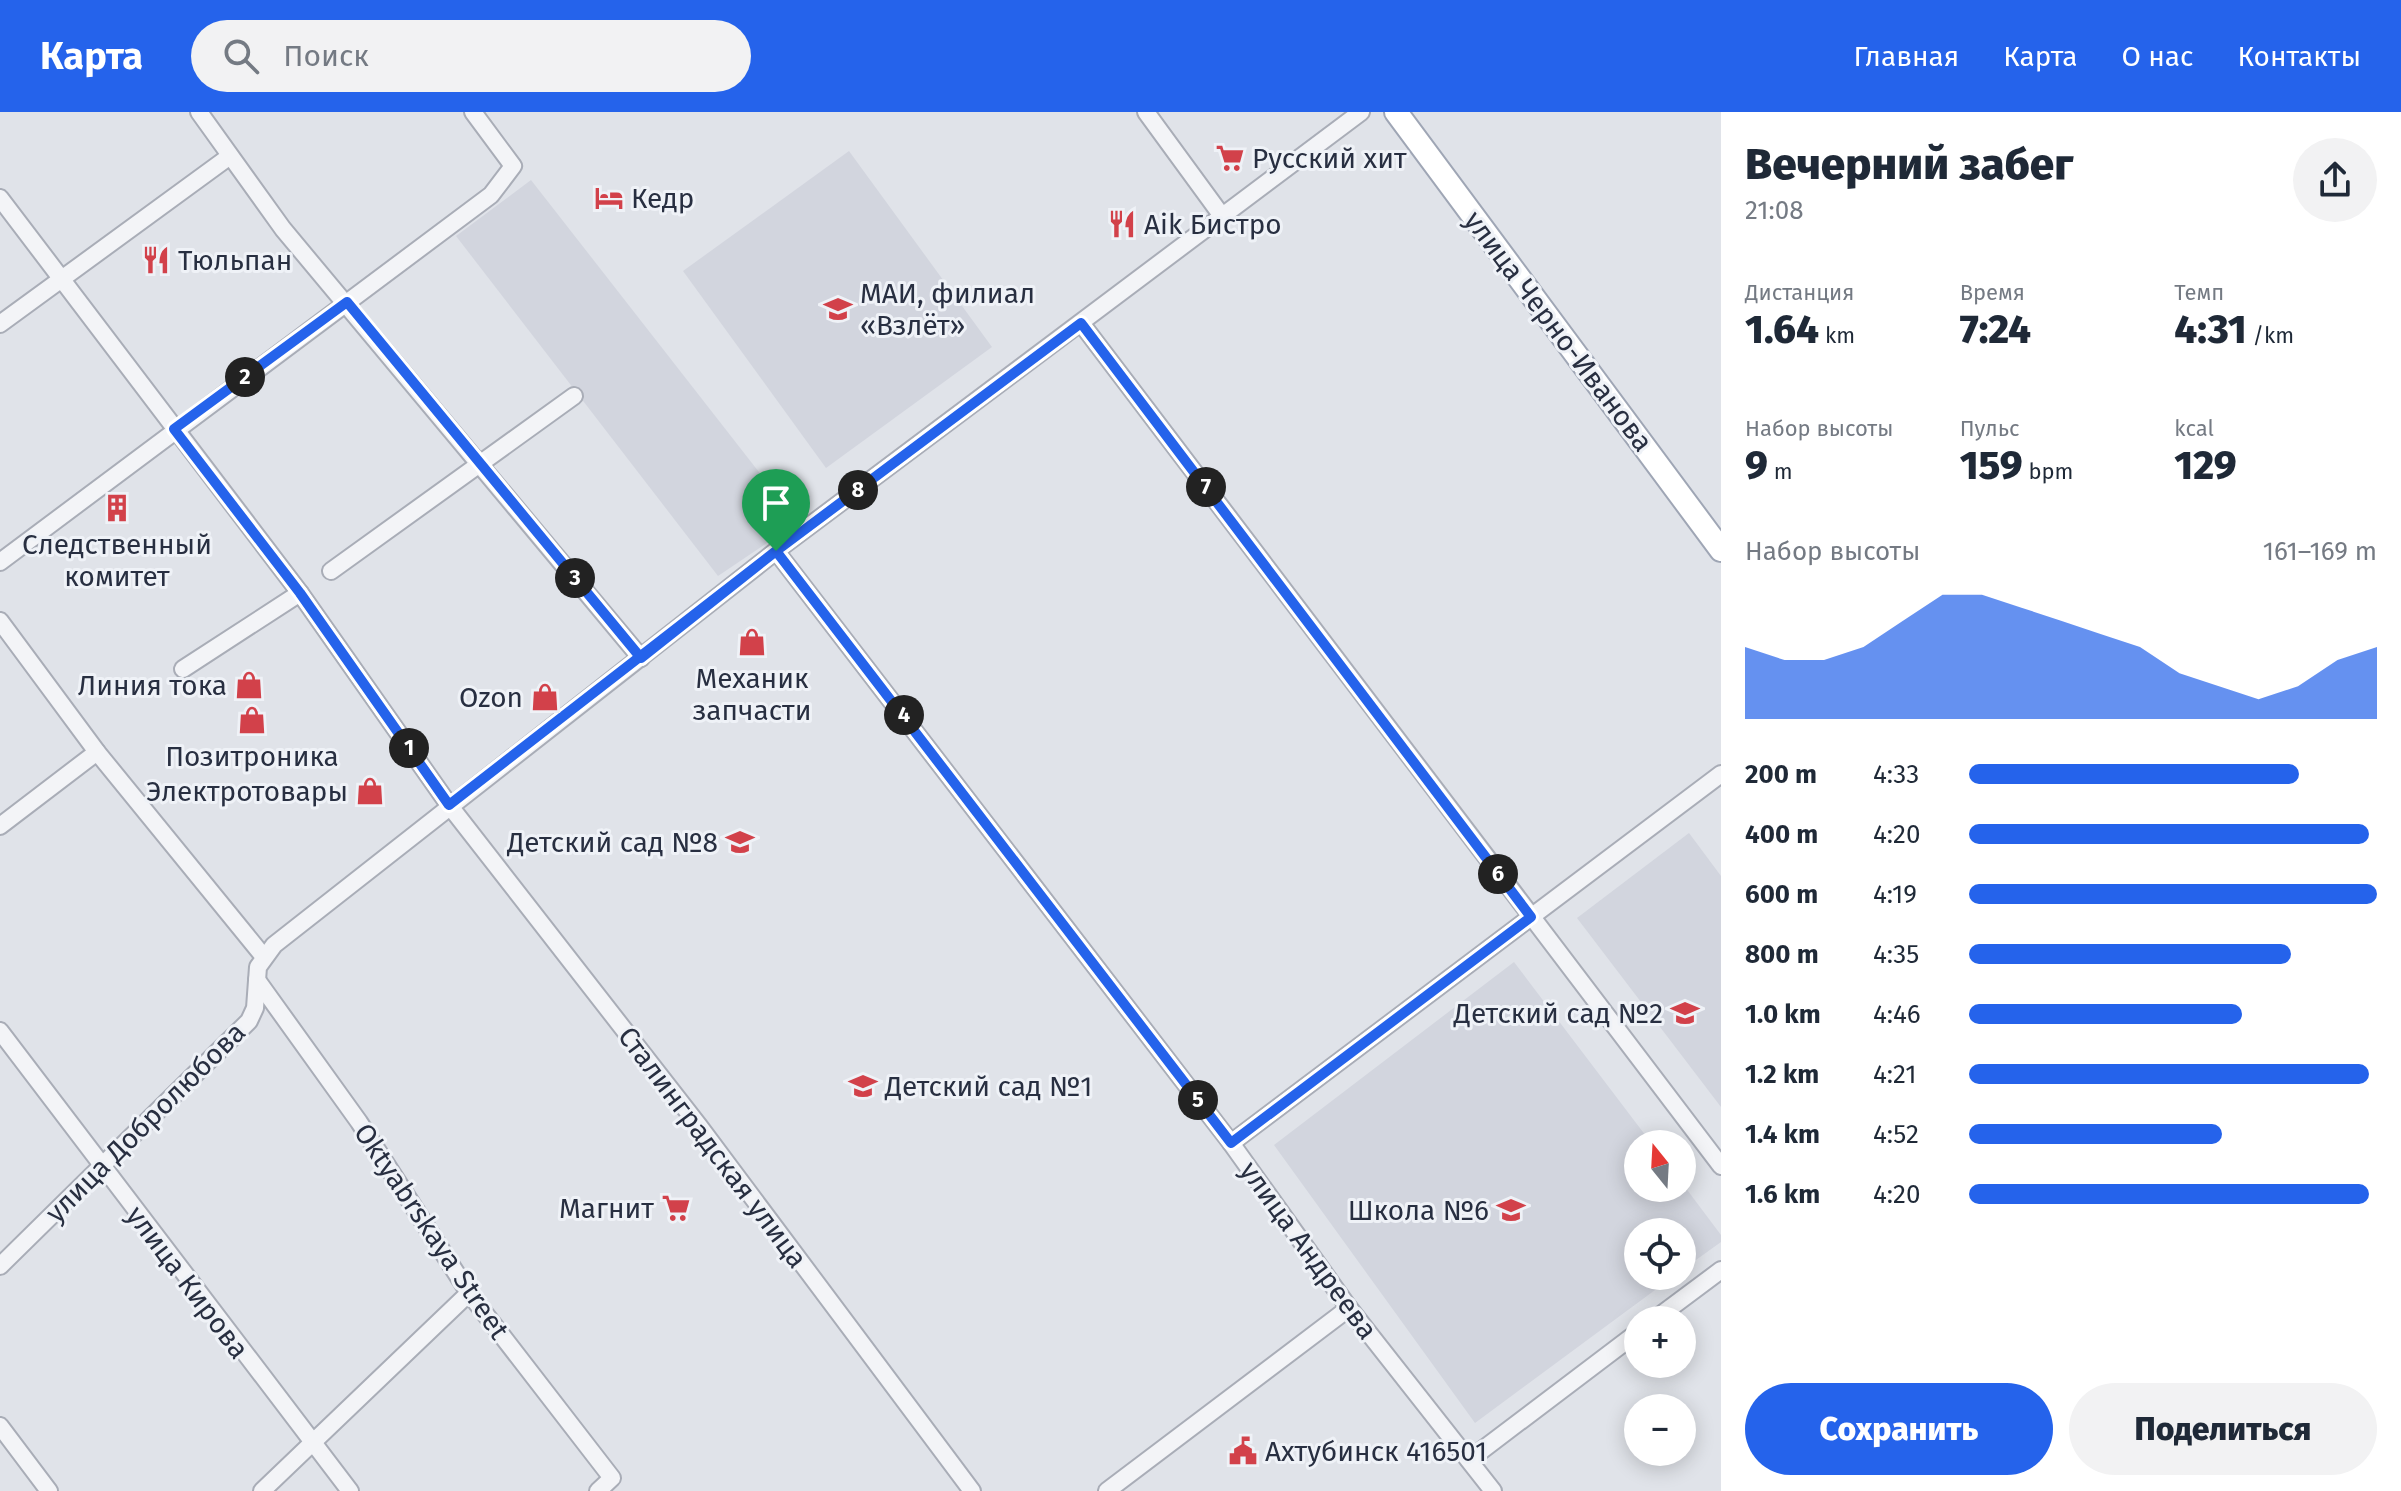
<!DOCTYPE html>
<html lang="ru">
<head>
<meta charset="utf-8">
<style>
  body { margin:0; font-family:"Fira Sans",sans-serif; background:#f2f2f3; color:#1f2937; height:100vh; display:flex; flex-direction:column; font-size:30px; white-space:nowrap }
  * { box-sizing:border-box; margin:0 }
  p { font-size:26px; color:#747a83 }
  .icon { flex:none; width:44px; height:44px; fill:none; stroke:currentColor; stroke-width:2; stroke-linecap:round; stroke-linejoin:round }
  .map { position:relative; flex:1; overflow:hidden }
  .panel { display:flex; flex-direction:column; background:#fff; width:680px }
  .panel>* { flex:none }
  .needle { width:52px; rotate:342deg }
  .tools { position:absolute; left:1624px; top:1018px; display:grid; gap:16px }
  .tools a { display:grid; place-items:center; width:72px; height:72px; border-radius:50%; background:#fff; box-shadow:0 4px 20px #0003; font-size:40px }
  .pin { position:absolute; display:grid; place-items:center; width:68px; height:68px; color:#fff; margin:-82px -34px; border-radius:50% 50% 50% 0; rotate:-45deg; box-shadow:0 0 8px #0007 }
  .pin .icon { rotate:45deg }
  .km { position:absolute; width:40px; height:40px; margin:-20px; border-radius:50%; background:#222; color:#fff; font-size:22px; line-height:40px; text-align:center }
  .round { display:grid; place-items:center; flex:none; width:84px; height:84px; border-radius:42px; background:#f2f2f3 }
  .overview { display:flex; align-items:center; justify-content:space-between; height:136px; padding:0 24px }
  h1 { font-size:44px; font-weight:800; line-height:60px }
  .metrics { display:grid; grid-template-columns:repeat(3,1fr); gap:12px; height:136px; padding:8px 24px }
  .metrics div { display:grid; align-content:center }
  .metrics b { font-size:40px; font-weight:800 }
  .metrics small { font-size:22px; font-weight:400 }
  .metrics p { font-size:22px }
  .chart { height:224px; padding:16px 24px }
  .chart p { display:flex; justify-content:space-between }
  .chart svg { width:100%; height:144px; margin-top:8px; fill:#2563eb; opacity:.7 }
  .cta { display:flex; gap:16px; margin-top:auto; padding:16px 24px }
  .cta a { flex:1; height:92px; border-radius:48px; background:#2563eb; color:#fff; font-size:32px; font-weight:800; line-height:92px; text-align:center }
  .cta a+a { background:#f2f2f3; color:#1f2937 }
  ul { padding:0 24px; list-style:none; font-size:26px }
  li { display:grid; grid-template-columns:128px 96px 1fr; align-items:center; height:60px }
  li i { height:20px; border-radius:10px; background:#2563eb }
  header { display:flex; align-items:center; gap:48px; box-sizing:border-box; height:112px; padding:0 40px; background:#2563eb; color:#fff }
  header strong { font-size:38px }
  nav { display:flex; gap:44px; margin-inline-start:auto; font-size:28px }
  .search { width:560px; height:72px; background:#f2f2f3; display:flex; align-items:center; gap:20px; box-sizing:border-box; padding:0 28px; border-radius:44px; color:#747a83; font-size:30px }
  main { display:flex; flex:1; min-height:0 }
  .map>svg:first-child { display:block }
  .built { fill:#d2d5de }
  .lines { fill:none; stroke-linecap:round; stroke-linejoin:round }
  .minor-casing { stroke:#a9adb7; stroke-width:20 }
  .major-casing { stroke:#9fa6b5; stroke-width:26 }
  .minor { stroke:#f3f4f7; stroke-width:16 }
  .major { stroke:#fff; stroke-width:22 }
  .route-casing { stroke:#fff; stroke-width:16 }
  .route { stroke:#2563eb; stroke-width:10 }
  .labels { text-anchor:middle; stroke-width:6; stroke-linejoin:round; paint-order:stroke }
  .poi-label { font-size:28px; fill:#282f41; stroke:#eff2f7; text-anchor:start }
  .street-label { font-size:28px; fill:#282f41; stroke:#eff2f7 }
</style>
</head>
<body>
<header>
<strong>Карта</strong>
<div class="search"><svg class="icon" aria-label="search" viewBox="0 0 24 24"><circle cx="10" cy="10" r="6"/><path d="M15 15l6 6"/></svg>Поиск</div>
<nav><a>Главная</a><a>Карта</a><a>О нас</a><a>Контакты</a></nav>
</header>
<main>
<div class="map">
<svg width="1721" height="1379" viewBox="0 0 1721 1379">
  <rect width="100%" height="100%" fill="#e0e3e9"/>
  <g class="built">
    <path d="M849 39 992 235 826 356 683 159Z"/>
    <path d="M531 68 798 410 718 464 456 124Z"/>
    <path d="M1689 721 1721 764V995L1577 806Z"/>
    <path d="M1514 850 1652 1032H1638V1076H1682V1071L1721 1123V1130L1682 1158V1120H1638V1164H1674L1475 1311 1274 1033Z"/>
  </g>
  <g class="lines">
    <defs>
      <g id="minor">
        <path d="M199 0 283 117 641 546"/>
        <path d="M1146 0 1222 104"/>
        <path d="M0 86 300 481 449 693 699 1014 972 1379"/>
        <path d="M1081 211 1721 1054"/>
        <path d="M0 212 230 44"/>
        <path d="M776 439 1231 1031 1349 1196 1493 1379"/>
        <path d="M0 450 491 83 513 54 473 0"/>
        <path d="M331 459 574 284"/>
        <path d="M0 509 97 640 264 845"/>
        <path d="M183 557 300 481"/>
        <path d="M0 714 97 640"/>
        <path d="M257 868 359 1010 469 1181 612 1366 598 1379"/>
        <path d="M0 919 350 1379"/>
        <path d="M1231 1031 1721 662"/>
        <path d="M0 1154 249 909 255 896 258 855 274 833 776 439 1361 0"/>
        <path d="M1654 1208 1721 1158"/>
        <path d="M0 1314 49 1379"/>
        <path d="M1469 1348 1638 1220"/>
        <path d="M262 1379 469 1181"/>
        <path d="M1107 1379 1349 1196"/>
      </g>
      <path id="major" d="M1396 0 1721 438"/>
    </defs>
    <use href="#minor" class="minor-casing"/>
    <use href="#major" class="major-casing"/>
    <use href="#minor" class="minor"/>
    <use href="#major" class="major"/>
  </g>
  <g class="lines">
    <defs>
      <path id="route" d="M776 439 449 693 300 481 174 317 347 190 641 546 776 439 1231 1031 1531 805 1081 211 776 439"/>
    </defs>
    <use href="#route" class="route-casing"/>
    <use href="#route" class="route"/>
  </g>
  <defs>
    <symbol id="supermarket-bare" viewBox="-9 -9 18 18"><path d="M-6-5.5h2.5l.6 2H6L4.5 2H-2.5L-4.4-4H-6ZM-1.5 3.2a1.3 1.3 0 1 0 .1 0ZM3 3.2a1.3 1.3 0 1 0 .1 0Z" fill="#d2414a" stroke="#eff2f7" stroke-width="2.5" paint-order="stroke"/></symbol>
    <symbol id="hotel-bare" viewBox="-9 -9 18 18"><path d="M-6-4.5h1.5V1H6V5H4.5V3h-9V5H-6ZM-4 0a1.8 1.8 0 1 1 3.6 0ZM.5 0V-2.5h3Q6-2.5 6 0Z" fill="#d2414a" stroke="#eff2f7" stroke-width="2.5" paint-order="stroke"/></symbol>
    <symbol id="restaurant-bare" viewBox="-9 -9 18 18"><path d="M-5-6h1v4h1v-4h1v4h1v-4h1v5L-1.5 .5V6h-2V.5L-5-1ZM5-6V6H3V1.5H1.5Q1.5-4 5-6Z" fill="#d2414a" stroke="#eff2f7" stroke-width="2.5" paint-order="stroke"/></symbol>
    <symbol id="university-bare" viewBox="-9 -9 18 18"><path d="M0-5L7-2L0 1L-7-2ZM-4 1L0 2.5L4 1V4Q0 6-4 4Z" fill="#d2414a" stroke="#eff2f7" stroke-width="2.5" paint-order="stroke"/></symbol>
    <symbol id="building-bare" viewBox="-9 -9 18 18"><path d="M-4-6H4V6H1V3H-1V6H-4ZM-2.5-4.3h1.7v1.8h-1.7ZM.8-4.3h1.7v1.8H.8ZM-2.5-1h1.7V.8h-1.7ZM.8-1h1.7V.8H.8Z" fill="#d2414a" stroke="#eff2f7" stroke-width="2.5" paint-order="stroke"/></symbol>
    <symbol id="shop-bare" viewBox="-9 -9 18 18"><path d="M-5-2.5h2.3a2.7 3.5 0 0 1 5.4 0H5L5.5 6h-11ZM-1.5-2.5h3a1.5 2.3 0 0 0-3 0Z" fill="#d2414a" stroke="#eff2f7" stroke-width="2.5" paint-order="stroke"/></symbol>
    <symbol id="school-bare" viewBox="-9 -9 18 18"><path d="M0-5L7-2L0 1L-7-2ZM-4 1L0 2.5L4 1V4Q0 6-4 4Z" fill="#d2414a" stroke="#eff2f7" stroke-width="2.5" paint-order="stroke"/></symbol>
    <symbol id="civic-bare" viewBox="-9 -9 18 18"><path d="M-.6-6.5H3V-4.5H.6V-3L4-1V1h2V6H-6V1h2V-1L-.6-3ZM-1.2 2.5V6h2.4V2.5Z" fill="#d2414a" stroke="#eff2f7" stroke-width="2.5" paint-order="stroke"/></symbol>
  </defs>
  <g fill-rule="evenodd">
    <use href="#supermarket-bare" x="1210" y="26" width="40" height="40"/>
    <use href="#hotel-bare" x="589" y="66" width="40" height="40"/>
    <use href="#restaurant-bare" x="1102" y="92" width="40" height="40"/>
    <use href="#restaurant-bare" x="136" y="128" width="40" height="40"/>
    <use href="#university-bare" x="818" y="177" width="40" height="40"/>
    <use href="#building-bare" x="97" y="376" width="40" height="40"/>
    <use href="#shop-bare" x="732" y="510" width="40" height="40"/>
    <use href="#shop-bare" x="229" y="553" width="40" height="40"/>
    <use href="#shop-bare" x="525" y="565" width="40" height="40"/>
    <use href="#shop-bare" x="232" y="588" width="40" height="40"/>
    <use href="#shop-bare" x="350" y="659" width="40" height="40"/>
    <use href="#school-bare" x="720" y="710" width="40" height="40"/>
    <use href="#school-bare" x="1665" y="881" width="40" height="40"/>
    <use href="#school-bare" x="843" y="954" width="40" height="40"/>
    <use href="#supermarket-bare" x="656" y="1076" width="40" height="40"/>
    <use href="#school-bare" x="1491" y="1078" width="40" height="40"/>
    <use href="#civic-bare" x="1223" y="1319" width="40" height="40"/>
  </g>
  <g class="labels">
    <g class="poi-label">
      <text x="1252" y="56">Русский хит</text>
      <text x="631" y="96">Кедр</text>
      <text x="1144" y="122">Aik Бистро</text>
      <text x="178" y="158">Тюльпан</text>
      <text x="860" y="191">МАИ, филиал<tspan x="860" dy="32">«Взлёт»</tspan></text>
      <text x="117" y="442" text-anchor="middle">Следственный<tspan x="117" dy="32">комитет</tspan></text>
      <text x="752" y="576" text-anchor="middle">Механик<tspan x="752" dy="32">запчасти</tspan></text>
      <text x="227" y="583" text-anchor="end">Линия тока</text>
      <text x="523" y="595" text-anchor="end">Ozon</text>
      <text x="252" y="654" text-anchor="middle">Позитроника</text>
      <text x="348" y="689" text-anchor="end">Электротовары</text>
      <text x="718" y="740" text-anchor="end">Детский сад №8</text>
      <text x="1663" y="911" text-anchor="end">Детский сад №2</text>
      <text x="885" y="984">Детский сад №1</text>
      <text x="654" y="1106" text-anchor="end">Магнит</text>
      <text x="1489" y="1108" text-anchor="end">Школа №6</text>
      <text x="1265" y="1349">Ахтубинск 416501</text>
    </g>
    <g class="street-label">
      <text transform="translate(1559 219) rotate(53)" y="10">улица Черно-Иванова</text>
      <text transform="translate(145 1010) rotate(-45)" y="10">улица Добролюбова</text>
      <text transform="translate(713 1035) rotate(53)" y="10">Сталинградская улица</text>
      <text transform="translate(432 1119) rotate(56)" y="10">Oktyabrskaya Street</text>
      <text transform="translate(1309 1138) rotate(54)" y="10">улица Андреева</text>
      <text transform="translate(188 1170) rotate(53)" y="10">улица Кирова</text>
    </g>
  </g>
</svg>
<div class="tools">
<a><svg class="needle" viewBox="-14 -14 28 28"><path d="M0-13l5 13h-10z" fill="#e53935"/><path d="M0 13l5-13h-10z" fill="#747a83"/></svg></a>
<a><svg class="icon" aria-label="locate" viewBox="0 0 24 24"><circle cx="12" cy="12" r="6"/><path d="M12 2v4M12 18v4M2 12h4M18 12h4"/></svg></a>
<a>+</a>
<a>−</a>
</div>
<div class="pin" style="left:776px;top:439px;background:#1e9e55"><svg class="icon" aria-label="arrive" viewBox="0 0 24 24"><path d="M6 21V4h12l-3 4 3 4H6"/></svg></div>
<b class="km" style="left:409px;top:636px">1</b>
<b class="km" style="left:245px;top:265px">2</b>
<b class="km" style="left:575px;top:466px">3</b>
<b class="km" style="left:904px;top:603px">4</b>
<b class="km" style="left:1198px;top:988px">5</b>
<b class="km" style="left:1498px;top:762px">6</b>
<b class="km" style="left:1206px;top:375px">7</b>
<b class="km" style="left:858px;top:378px">8</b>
</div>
<section class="panel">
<div class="overview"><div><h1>Вечерний забег</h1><p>21:08</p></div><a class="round"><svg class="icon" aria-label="share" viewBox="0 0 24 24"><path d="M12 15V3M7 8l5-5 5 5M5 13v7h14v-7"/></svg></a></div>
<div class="metrics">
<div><p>Дистанция</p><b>1.64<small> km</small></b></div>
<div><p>Время</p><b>7:24</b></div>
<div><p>Темп</p><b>4:31<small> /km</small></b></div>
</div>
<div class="metrics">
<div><p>Набор высоты</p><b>9<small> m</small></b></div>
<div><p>Пульс</p><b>159<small> bpm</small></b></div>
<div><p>kcal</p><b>129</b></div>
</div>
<div class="chart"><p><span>Набор высоты</span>161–169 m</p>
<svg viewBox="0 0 160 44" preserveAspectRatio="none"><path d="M0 44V22L10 26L20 26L30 22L40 14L50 6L60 6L70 10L80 14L90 18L100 22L110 30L120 34L130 38L140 34L150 26L160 22V44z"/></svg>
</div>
<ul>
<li><b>200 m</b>4:33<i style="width:81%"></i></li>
<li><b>400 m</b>4:20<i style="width:98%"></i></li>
<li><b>600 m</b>4:19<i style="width:100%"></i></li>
<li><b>800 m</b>4:35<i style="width:79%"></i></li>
<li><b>1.0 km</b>4:46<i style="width:67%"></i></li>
<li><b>1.2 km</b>4:21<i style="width:98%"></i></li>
<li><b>1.4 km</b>4:52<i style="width:62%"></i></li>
<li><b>1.6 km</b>4:20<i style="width:98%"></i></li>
</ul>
<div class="cta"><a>Сохранить</a><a>Поделиться</a></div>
</section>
</main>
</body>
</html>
